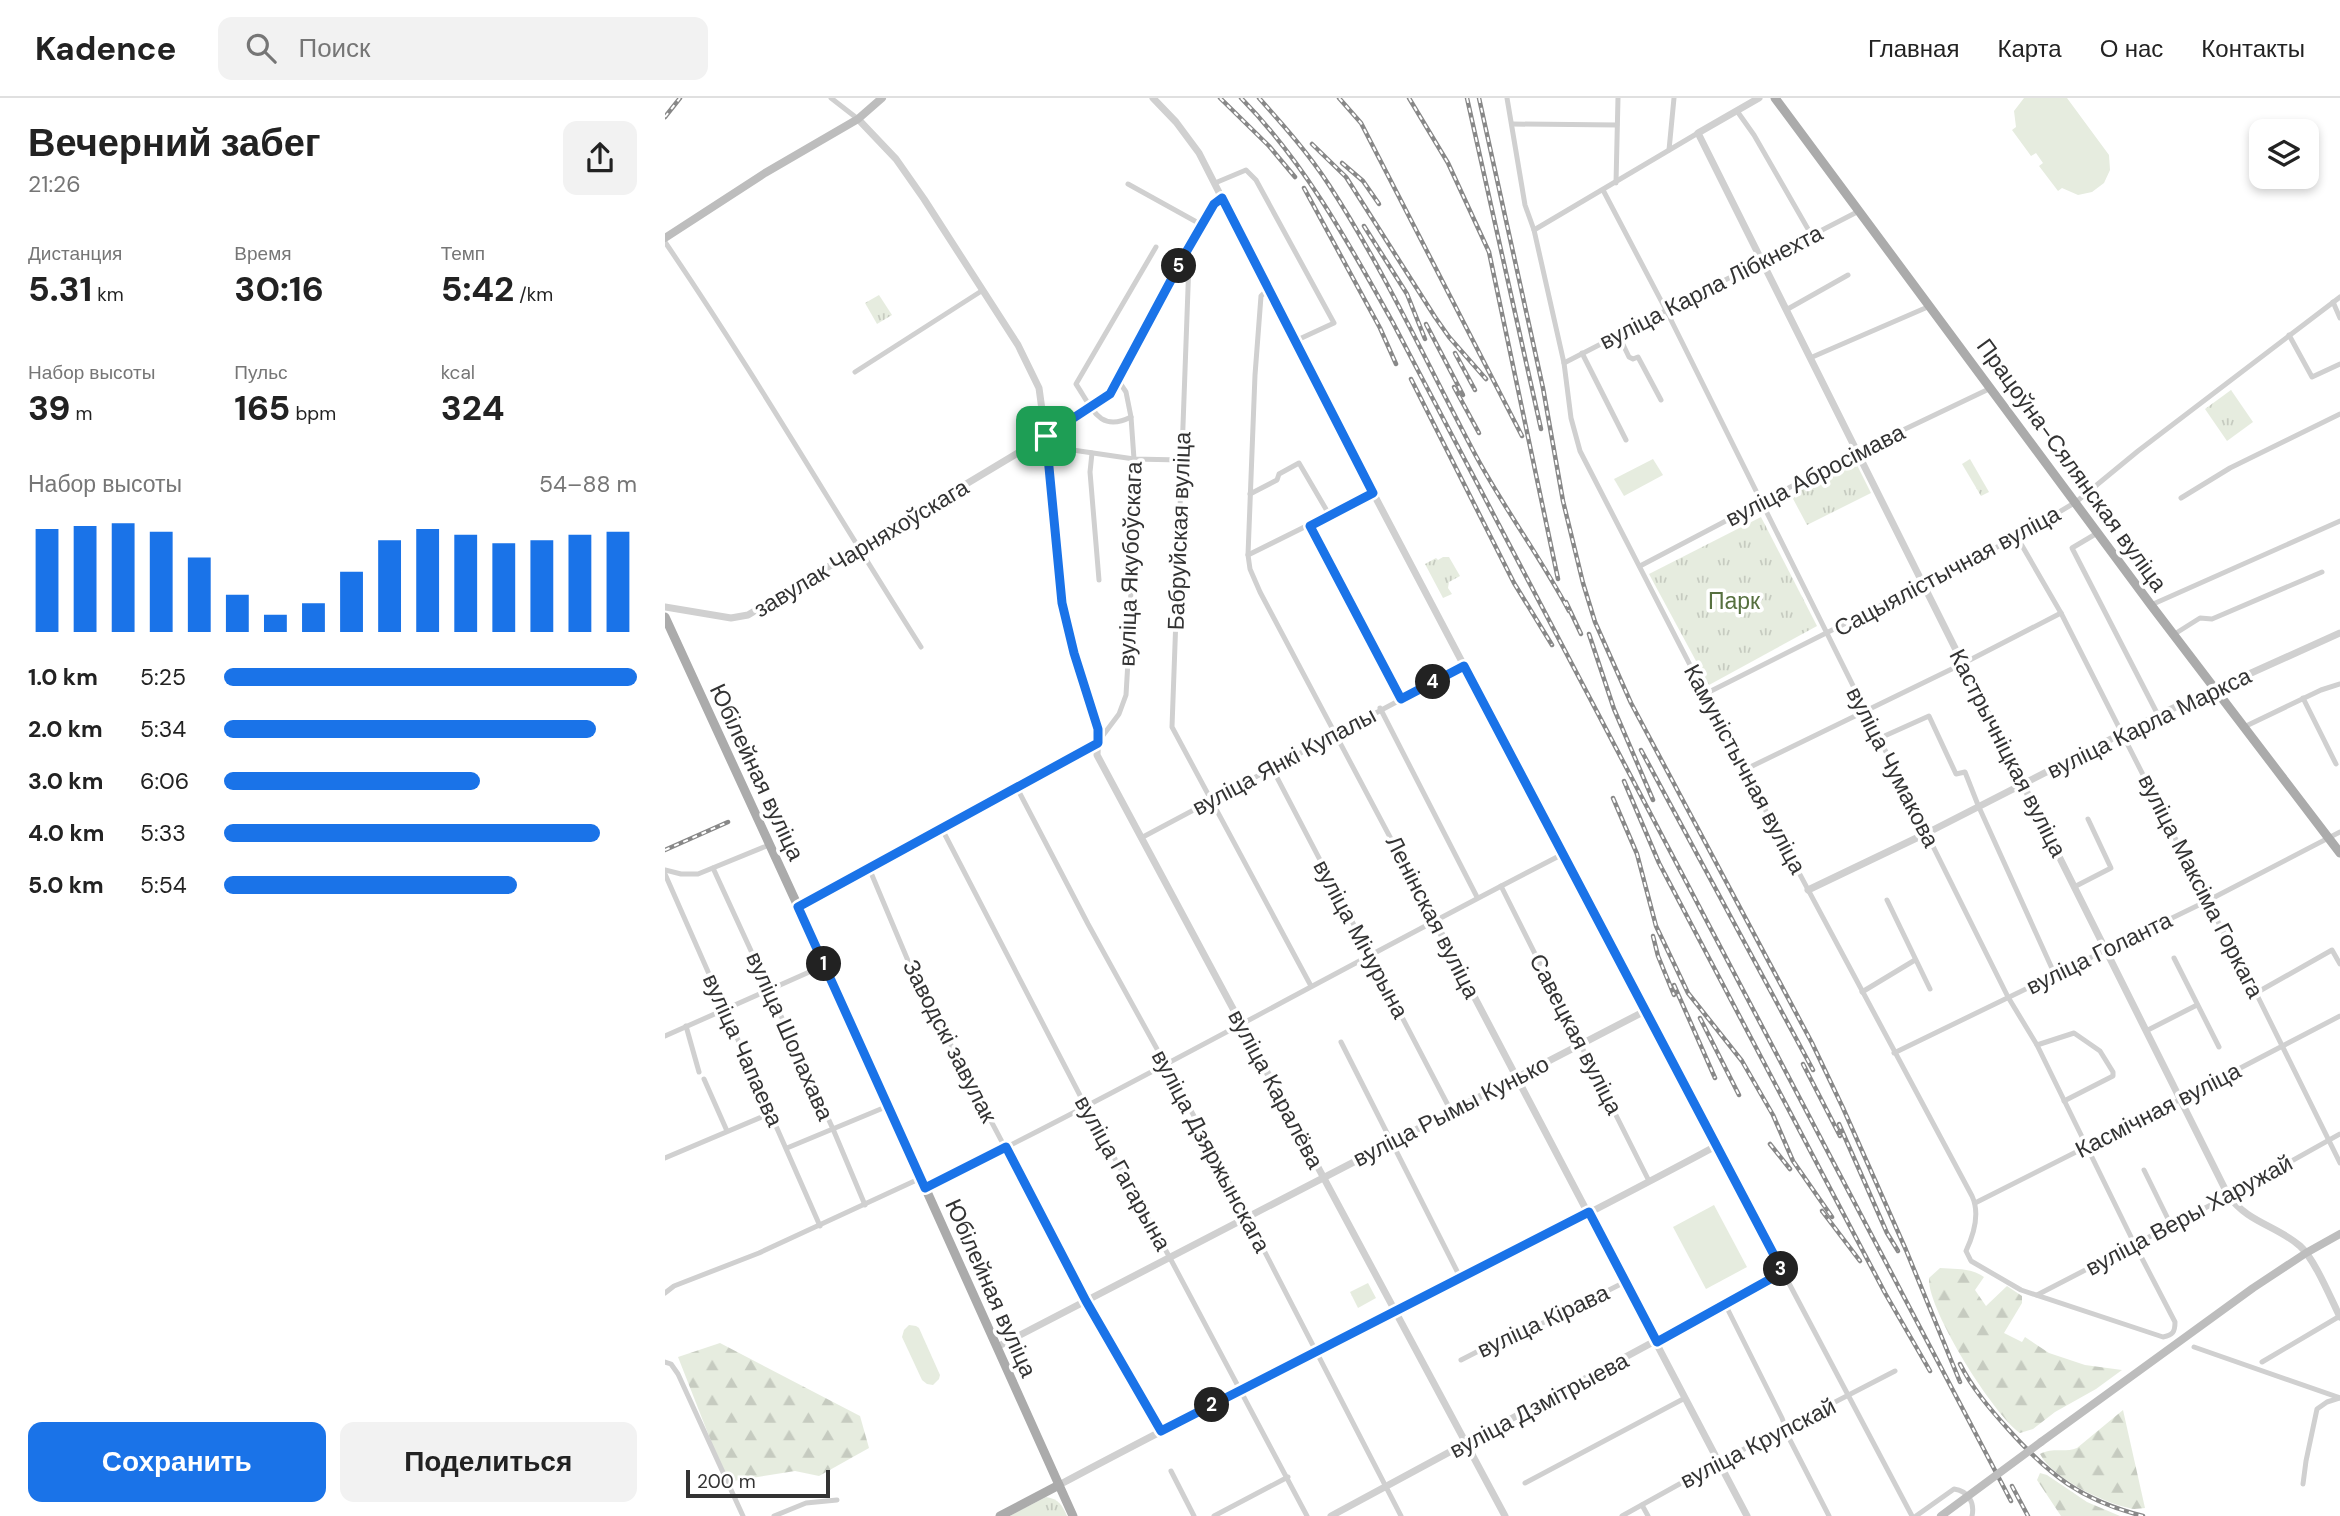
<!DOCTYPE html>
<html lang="ru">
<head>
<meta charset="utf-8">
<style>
  body { margin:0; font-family:"DM Sans",sans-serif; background:#f2f2f2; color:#222; height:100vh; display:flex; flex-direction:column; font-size:26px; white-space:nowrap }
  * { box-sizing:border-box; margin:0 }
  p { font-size:23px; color:#767676 }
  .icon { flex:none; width:38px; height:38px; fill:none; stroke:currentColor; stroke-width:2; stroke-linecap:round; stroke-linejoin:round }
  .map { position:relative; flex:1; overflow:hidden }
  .panel { display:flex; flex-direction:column; background:#fff; width:665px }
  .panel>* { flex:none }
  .buttons { position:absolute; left:1584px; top:21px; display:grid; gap:14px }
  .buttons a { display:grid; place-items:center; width:70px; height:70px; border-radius:14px; background:#fff; box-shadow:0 4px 10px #0003; font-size:35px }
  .scale { position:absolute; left:21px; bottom:18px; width:144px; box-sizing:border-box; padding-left:7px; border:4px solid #333; border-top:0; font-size:19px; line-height:24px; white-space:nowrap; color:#333; -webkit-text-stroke:5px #fff; paint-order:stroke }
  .pin { position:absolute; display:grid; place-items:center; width:60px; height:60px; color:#fff; margin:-30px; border-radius:14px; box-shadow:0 4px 10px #0006 }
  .km { position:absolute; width:35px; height:35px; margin:-18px; border-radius:50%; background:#222; color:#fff; font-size:19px; line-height:35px; text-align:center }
  .round { display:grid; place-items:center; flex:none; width:74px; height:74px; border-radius:14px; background:#f2f2f2 }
  .summary { display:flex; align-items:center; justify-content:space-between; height:119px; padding:0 28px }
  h1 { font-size:38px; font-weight:700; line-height:52px }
  .stats { display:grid; grid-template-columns:repeat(3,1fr); gap:10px; height:119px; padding:7px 28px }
  .stats div { display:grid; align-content:center }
  .stats b { font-size:35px; font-weight:700 }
  .stats small { font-size:19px; font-weight:400 }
  .stats p { font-size:19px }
  .chart { height:196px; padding:14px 28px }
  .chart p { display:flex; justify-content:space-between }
  .chart svg { width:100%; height:126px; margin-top:7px; stroke:#1a73e8; stroke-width:6 }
  .cta { display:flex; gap:14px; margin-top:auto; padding:14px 28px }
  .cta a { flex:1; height:80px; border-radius:14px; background:#1a73e8; color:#fff; font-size:28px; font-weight:700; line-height:80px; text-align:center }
  .cta a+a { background:#f2f2f2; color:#222 }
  ul { padding:0 28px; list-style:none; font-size:23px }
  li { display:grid; grid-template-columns:112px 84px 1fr; align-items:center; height:52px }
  li i { height:18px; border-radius:9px; background:#1a73e8 }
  header { display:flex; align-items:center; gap:42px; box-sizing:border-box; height:98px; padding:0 35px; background:#fff; border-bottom:2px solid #e0e0e0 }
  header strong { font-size:33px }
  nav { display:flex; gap:38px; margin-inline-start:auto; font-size:24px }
  .search { width:490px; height:63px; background:#f2f2f2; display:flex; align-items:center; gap:18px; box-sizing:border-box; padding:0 24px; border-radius:14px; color:#767676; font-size:26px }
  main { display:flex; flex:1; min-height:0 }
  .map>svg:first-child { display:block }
  .grass { fill:url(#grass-tufts) }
  .forest { fill:url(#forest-firs) }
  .garden { fill:#e6ecdf }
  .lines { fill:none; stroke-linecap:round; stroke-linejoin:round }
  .minor { stroke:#d0d0d0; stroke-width:5 }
  .tertiary { stroke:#d0d0d0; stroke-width:7 }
  .secondary { stroke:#bdbdbd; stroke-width:8 }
  .primary { stroke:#ababab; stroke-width:9 }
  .rail-casing { stroke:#888; stroke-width:4.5 }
  .rail { stroke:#fff; stroke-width:2; stroke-dasharray:5; stroke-linecap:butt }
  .secondary-bridge { stroke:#bdbdbd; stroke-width:8 }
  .route-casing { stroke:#fff; stroke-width:14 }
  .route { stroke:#1a73e8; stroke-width:9 }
  .labels { text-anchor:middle; stroke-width:7; stroke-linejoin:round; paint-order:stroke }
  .street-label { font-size:23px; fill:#333; stroke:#fff }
  .park-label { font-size:23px; fill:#56703f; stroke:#fff }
</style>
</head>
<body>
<header>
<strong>Kadence</strong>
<div class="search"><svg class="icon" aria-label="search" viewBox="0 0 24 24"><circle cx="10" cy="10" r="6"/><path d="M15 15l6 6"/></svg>Поиск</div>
<nav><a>Главная</a><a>Карта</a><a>О нас</a><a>Контакты</a></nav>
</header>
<main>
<section class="panel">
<div class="summary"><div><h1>Вечерний забег</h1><p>21:26</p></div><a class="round"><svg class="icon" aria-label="share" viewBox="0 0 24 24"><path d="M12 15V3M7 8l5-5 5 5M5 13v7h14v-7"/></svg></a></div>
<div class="stats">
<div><p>Дистанция</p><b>5.31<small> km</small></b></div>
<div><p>Время</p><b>30:16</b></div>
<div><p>Темп</p><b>5:42<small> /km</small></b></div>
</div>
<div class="stats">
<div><p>Набор высоты</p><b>39<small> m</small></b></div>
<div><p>Пульс</p><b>165<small> bpm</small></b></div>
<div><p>kcal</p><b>324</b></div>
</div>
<div class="chart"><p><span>Набор высоты</span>54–88 m</p>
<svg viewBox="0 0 160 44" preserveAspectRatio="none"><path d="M5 44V8M15 44V7M25 44V6M35 44V9M45 44V18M55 44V31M65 44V38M75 44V34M85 44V23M95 44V12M105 44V8M115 44V10M125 44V13M135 44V12M145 44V10M155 44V9"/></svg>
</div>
<ul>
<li><b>1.0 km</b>5:25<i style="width:100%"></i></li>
<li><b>2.0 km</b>5:34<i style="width:90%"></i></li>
<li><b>3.0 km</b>6:06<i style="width:62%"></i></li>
<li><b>4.0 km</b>5:33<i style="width:91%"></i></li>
<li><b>5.0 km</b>5:54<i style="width:71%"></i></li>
</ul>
<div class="cta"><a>Сохранить</a><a>Поделиться</a></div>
</section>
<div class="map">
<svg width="1675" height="1418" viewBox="0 0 1675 1418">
  <defs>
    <pattern id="grass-tufts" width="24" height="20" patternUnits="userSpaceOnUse" patternTransform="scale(1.75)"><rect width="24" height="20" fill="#e6ecdf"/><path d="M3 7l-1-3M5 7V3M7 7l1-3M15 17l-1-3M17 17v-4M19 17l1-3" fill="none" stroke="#c6cbc0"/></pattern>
    <pattern id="forest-firs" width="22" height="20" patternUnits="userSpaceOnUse" patternTransform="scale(1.75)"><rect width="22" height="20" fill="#e6ecdf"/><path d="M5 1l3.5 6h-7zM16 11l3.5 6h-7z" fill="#c6cbc0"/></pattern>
  </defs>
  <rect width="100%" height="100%" fill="#fff"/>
  <g class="grass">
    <path d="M214 197 227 217 212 226 200 205Z"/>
    <path d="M1566 292 1588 324 1562 343 1540 311Z"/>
    <path d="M1305 361 1324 394 1316 398 1297 366Z"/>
    <path d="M1191 365 1206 395 1142 427 1126 397Z"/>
    <path d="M1096 419 1152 528 1044 587 984 476Z"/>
    <path d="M778 459H784L795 478 784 484 783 490 787 496 778 500 760 466 771 460 773 462Z"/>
    <path d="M703 1185 711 1200 693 1210 685 1194Z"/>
    <path d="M381 1399C394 1401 397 1407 402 1418H344Z"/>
  </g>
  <g class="forest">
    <path d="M1275 1170C1290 1171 1307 1170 1319 1179L1310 1192 1321 1208 1342 1188 1357 1198V1205L1339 1235 1357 1244 1360 1239 1384 1255 1420 1267 1457 1272 1431 1291 1390 1314 1368 1331 1355 1335C1328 1316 1262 1211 1264 1180Z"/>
    <path d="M55 1245 195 1318 204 1350 154 1378 130 1373 62 1384 13 1259Z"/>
    <path d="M1458 1312 1480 1410C1475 1410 1469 1412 1464 1410 1439 1405 1387 1380 1375 1356 1388 1349 1400 1355 1412 1350Z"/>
    <path d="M1375 1375 1382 1377 1422 1404 1455 1418H1396L1372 1382Z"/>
  </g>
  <g class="garden">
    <path d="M1359 0H1402L1444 57 1445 72 1439 85 1427 94 1413 97 1397 90 1393 93 1374 68 1378 65 1371 55 1366 58 1347 32 1351 29 1349 13Z"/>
    <path d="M988 361 998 377 959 398 949 381Z"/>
    <path d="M1049 1107 1082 1169 1041 1191 1008 1129Z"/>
    <path d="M244 1227 251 1228 254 1230 275 1277 274 1281 268 1287 262 1286 257 1282 237 1239 239 1232Z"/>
  </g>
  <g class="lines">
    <g class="minor">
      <path d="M166 0 193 21"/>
      <path d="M842 0 860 107 869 132 899 265 906 320 915 353 1079 672 1307 1098C1315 1115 1309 1136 1301 1153L1306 1163 1356 1192 1498 1239C1508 1237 1510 1234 1510 1224L1470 1147 1372 947 1343 899 1001 212 938 92"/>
      <path d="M1072 13 1089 37 1147 138"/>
      <path d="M847 26 952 27"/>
      <path d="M1004 52 1009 0"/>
      <path d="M550 85 581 72 591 82 669 225 630 243"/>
      <path d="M951 85 953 0"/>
      <path d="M463 86 537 127"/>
      <path d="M869 132 1033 35"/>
      <path d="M0 144C90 276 170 414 256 549"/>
      <path d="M520 156 524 163 507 629 646 888"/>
      <path d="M602 192 596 198 590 277 583 457 585 471 595 494 769 822"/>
      <path d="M1668 204 1675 220"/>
      <path d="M1121 212 1183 177"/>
      <path d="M953 236 964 259 968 261 973 259 996 302"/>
      <path d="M1624 237 1647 279 1675 266"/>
      <path d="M917 255 961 342"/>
      <path d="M1145 260 1265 208"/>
      <path d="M899 265 1194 113"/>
      <path d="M190 274 318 192"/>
      <path d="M466 319C434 335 427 310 411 286L491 149"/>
      <path d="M394 350 469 361 516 362"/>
      <path d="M427 355 425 374 434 482"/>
      <path d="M585 396 612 382 614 376 634 365 665 418"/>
      <path d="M1516 400 1565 370 1675 316"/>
      <path d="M645 428 736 601"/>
      <path d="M1434 434 1407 450 1493 617"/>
      <path d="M1352 439 1396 515 1542 803 1591 895 1675 1065"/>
      <path d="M583 457 708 395"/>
      <path d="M975 468 1192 354 1326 290"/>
      <path d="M1486 507 1675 423"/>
      <path d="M1508 537 1535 520 1547 521 1657 474"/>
      <path d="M1040 596 1352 439 1411 404 1473 353 1675 199"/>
      <path d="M1638 600 1671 666"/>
      <path d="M715 610 812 799"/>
      <path d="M1579 629 1656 592 1675 586"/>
      <path d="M1215 640 1264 618 1291 676 1300 674 1313 707 1390 877"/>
      <path d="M607 670 786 1013"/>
      <path d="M1079 672 1297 566 1396 515"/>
      <path d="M352 690 423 826 540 1038 736 1418"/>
      <path d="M277 731 420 1007 505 1160 642 1418"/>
      <path d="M476 740 799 568"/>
      <path d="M48 770 168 1031 200 1107"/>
      <path d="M204 770 249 877 421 1203 496 1333"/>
      <path d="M0 772 16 776H33L104 747"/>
      <path d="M0 776 155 1128"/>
      <path d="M836 788 984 1083"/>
      <path d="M1411 788 1446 770 1423 721"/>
      <path d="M1222 802 1265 891"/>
      <path d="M133 809 433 644 454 616 461 597 465 529 469 361 466 319 461 294 453 282"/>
      <path d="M1509 860 1554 949"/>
      <path d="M1197 894 1250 862"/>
      <path d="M1591 895 1667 852 1675 866"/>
      <path d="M21 928 34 974"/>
      <path d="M1481 933 1532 907"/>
      <path d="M0 938 160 867"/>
      <path d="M676 944 796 1181"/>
      <path d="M1372 947 1409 935 1435 953 1448 974V978L1399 1003"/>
      <path d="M1229 955 1542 803 1675 734"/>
      <path d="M39 981 62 1033"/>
      <path d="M122 1050 223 1008"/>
      <path d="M0 1060 106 1015"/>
      <path d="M1479 1072 1506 1127"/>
      <path d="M260 1090C475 984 684 866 898 756"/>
      <path d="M1310 1105 1516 1001 1675 918"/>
      <path d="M1118 1174 1247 1418"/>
      <path d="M0 1195 9 1188 94 1155 256 1080"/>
      <path d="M1372 1197 1569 1095 1675 1036"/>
      <path d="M1060 1206 1117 1320 1125 1342 1164 1418"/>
      <path d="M1529 1249 1675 1300"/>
      <path d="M796 1262 835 1242 880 1224 960 1184"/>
      <path d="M0 1264 6 1266 13 1276 78 1418"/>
      <path d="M1597 1264 1675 1218"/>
      <path d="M506 1373 529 1418"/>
      <path d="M860 1385 1020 1300"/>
      <path d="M1638 1386 1641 1363 1652 1311 1662 1304 1675 1300"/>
      <path d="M977 1407 983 1418"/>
      <path d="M109 1418 141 1405 172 1402"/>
      <path d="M549 1418 623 1379"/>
      <path d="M957 1418 1054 1364 1230 1273"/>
      <path d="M1251 1418 1289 1391C1303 1393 1310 1404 1307 1418"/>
    </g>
    <g class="tertiary">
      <path d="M488 0 511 24 534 55 674 330 1118 1174 666 1418"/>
      <path d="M1094 0 1033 35 1563 1097C1583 1125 1611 1127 1635 1148 1649 1160 1666 1201 1675 1219"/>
      <path d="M193 21 231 61 259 101 353 247 374 290 382 348 388 424 397 505 409 555 433 631 432 657 840 1418"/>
      <path d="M0 509 66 520 83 517 381 338 442 299 448 291 537 127 549 106 557 100"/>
      <path d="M1143 792 1262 735 1493 617 1675 535"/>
      <path d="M769 822 1082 1418"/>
      <path d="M332 1249 980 913"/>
      <path d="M394 1387C611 1271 834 1165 1051 1048"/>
    </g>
    <g class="secondary">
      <path d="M0 140 100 75 193 21 217 0"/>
      <path d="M1376 1344 1588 1190 1641 1155 1675 1136"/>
    </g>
    <g class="primary">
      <path d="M1110 0 1486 507 1675 755"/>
      <path d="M0 519 160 867 408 1418"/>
      <path d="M335 1418 394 1387"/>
    </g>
    <defs>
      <g id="rail">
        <path d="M555 0 604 48 630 79"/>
        <path d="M576 0C640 65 683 144 727 223L1346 1403"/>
        <path d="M594 0C619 28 644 56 664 87 720 173 763 268 811 358 840 412 876 460 904 513"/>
        <path d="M674 0 696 25 857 338"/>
        <path d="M744 0 783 65 824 154 893 481"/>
        <path d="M802 0 876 331"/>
        <path d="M814 0 878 290 898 403 918 485 930 524 966 605 1147 945 1178 1010 1241 1152 1295 1284"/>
        <path d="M0 19 15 0"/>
        <path d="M647 46 681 79 770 219 784 239 821 281"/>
        <path d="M677 65 698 83 714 106"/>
        <path d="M639 90 715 230 731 266"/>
        <path d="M699 128 742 196 760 241"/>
        <path d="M761 226 798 297"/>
        <path d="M790 255 810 292"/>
        <path d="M746 281 849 485 887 547"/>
        <path d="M789 289 814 335"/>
        <path d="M901 504 916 536"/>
        <path d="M924 536 949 611 988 702"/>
        <path d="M976 652 1148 972"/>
        <path d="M959 683 994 765 1220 1195 1265 1273"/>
        <path d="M948 700 972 756 991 828 1023 895 1077 963 1108 1017 1128 1063 1167 1119"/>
        <path d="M0 752 63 724"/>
        <path d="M988 838 993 858 1009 897"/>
        <path d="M1009 887 1050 980"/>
        <path d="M1035 920 1074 997"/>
        <path d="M1138 966 1175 1038"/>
        <path d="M1174 1026 1222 1135 1233 1153"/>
        <path d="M1105 1046 1125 1071"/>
        <path d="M1157 1113 1195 1163"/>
        <path d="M1295 1266C1307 1290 1325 1311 1343 1331 1385 1378 1416 1402 1478 1418"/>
        <path d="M1347 1388 1363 1418"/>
      </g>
    </defs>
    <use href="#rail" class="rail-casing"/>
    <use href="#rail" class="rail"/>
    <path class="secondary-bridge" d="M1276 1418 1376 1344"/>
  </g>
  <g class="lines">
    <defs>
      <path id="route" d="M557 100 708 395 645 428 736 601 799 568 1118 1174 992 1244 924 1114 496 1333 421 1203 341 1049 260 1090 133 809 433 645V631L409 555 397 505 381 338 445 296 520 156 549 106Z"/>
    </defs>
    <use href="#route" class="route-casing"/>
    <use href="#route" class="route"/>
  </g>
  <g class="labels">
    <g class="street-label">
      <text transform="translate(1046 189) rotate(-27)" y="8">вуліца Карла Лібкнехта</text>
      <text transform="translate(1407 367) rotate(54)" y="8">Працоўна-Сялянская вуліца</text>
      <text transform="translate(1150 377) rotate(-27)" y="8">вуліца Абросімава</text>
      <text transform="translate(514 433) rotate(-88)" y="8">Бабруйская вуліца</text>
      <text transform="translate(196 450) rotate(-31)" y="8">завулак Чарняхоўскага</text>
      <text transform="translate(465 466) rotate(-88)" y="8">вуліца Якубоўскага</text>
      <text transform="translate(1282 473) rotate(-28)" y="8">Сацыялістычная вуліца</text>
      <text transform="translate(1484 625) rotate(-26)" y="8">вуліца Карла Маркса</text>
      <text transform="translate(1343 655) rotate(63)" y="8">Кастрычніцкая вуліца</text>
      <text transform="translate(619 663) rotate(-28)" y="8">вуліца Янкі Купалы</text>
      <text transform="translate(1228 669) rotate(63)" y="8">вуліца Чумакова</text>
      <text transform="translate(1080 671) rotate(62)" y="8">Камуністычная вуліца</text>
      <text transform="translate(92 674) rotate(65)" y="8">Юбілейная вуліца</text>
      <text transform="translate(1536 788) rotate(63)" y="8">вуліца Максіма Горкага</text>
      <text transform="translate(768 819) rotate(63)" y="8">Ленінская вуліца</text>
      <text transform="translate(696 841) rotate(62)" y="8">вуліца Мічурына</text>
      <text transform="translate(1434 855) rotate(-26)" y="8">вуліца Голанта</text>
      <text transform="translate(911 936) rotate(63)" y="8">Савецкая вуліца</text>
      <text transform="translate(125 938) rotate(66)" y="8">вуліца Шолахава</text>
      <text transform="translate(285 943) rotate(63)" y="8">Заводскі завулак</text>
      <text transform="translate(78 952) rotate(66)" y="8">вуліца Чапаева</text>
      <text transform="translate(611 991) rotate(62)" y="8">вуліца Каралёва</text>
      <text transform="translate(1493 1012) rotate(-27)" y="8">Касмічная вуліца</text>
      <text transform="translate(786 1013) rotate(-27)" y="8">вуліца Рымы Кунько</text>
      <text transform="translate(546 1053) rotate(62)" y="8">вуліца Дзяржынскага</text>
      <text transform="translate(458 1075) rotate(61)" y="8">вуліца Гагарына</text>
      <text transform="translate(1524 1117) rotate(-28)" y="8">вуліца Веры Харужай</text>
      <text transform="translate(326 1190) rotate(66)" y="8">Юбілейная вуліца</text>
      <text transform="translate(878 1223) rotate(-25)" y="8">вуліца Кірава</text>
      <text transform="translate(874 1307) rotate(-28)" y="8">вуліца Дзмітрыева</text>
      <text transform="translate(1093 1345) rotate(-27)" y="8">вуліца Крупскай</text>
    </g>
    <g class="park-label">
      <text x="1069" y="511">Парк</text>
    </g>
  </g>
</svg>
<div class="buttons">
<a><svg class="icon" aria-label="layers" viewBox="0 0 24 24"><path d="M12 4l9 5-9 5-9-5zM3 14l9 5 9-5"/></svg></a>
</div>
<div class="scale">200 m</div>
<div class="pin" style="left:381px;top:338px;background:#1e9e55"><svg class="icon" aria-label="arrive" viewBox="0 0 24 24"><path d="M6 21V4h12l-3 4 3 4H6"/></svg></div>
<b class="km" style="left:159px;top:866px">1</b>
<b class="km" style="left:547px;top:1307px">2</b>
<b class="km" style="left:1116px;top:1171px">3</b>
<b class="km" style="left:768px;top:584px">4</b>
<b class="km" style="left:514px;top:168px">5</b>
</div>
</main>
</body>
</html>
